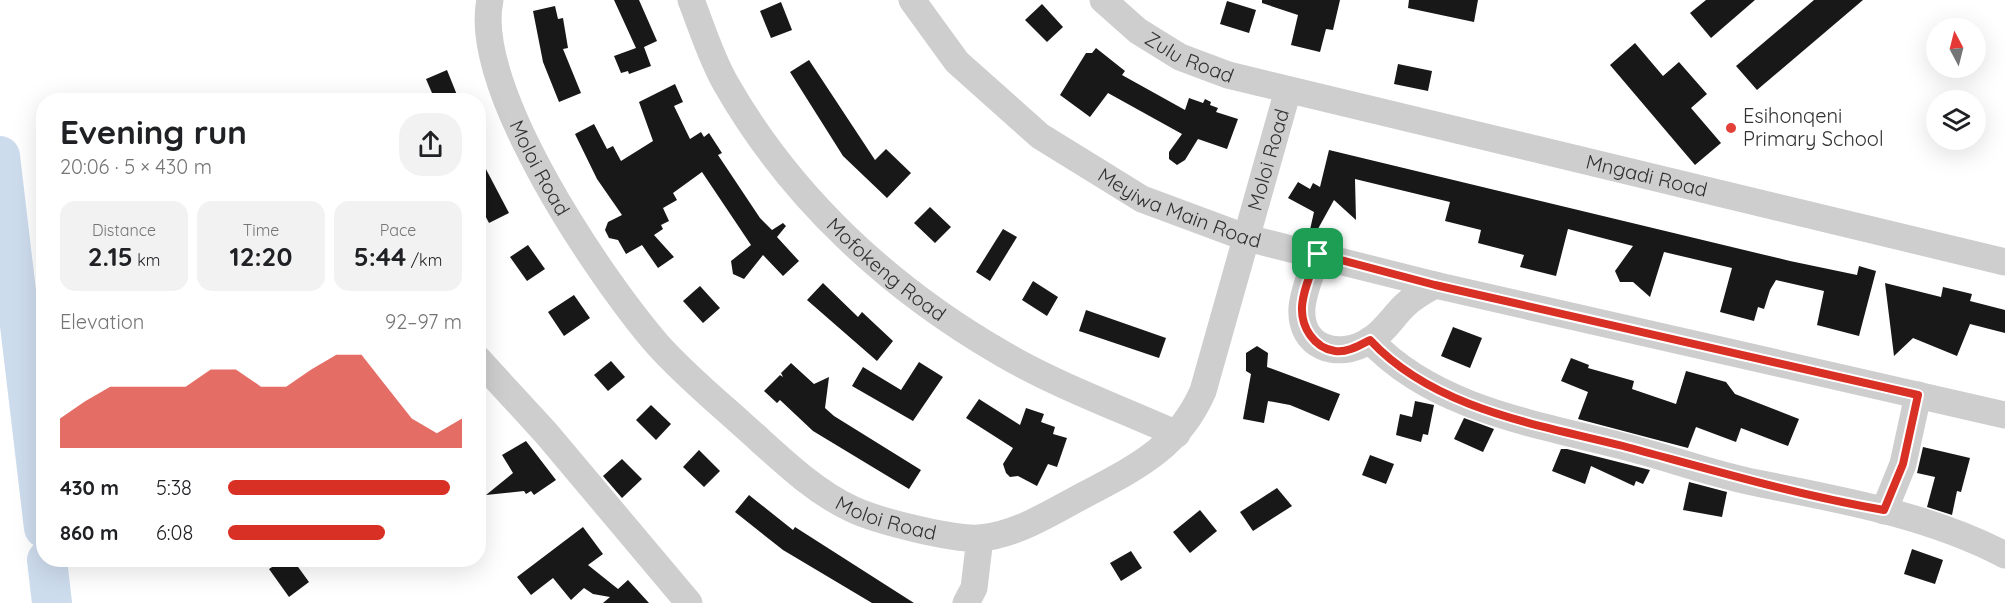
<!DOCTYPE html>
<html lang="en">
<head>
<meta charset="utf-8">
<style>
  body { margin:0; font-family:Quicksand,sans-serif; background:#f2f2f2; color:#202124; height:100vh; display:flex; flex-direction:column; font-size:22px; white-space:nowrap }
  * { box-sizing:border-box; margin:0 }
  p { font-size:20px; color:#757577 }
  .icon { flex:none; width:33px; height:33px; fill:none; stroke:currentColor; stroke-width:2; stroke-linecap:round; stroke-linejoin:round }
  .map { position:relative; flex:1; overflow:hidden }
  .sheet { position:absolute; left:36px; top:93px; width:450px; height:474px; display:flex; flex-direction:column; background:#fff; border-radius:24px; box-shadow:0 6px 24px #0002 }
  .sheet>* { flex:none }
  .needle { width:39px; rotate:353deg }
  .controls { position:absolute; left:1926px; top:18px; display:grid; gap:12px }
  .controls a { display:grid; place-items:center; width:60px; height:60px; border-radius:50%; background:#fff; box-shadow:0 6px 24px #0002; font-size:30px }
  .pin { position:absolute; display:grid; place-items:center; width:51px; height:51px; color:#fff; margin:-26px; border-radius:12px; box-shadow:0 3px 9px #0006 }
  .round { display:grid; place-items:center; flex:none; width:63px; height:63px; border-radius:24px; background:#f2f2f2 }
  .head { display:flex; align-items:center; justify-content:space-between; height:102px; padding:0 24px }
  h1 { font-size:33px; font-weight:700; line-height:45px }
  .metrics { display:grid; grid-template-columns:repeat(3,1fr); gap:9px; height:102px; padding:6px 24px }
  .metrics div { display:grid; align-content:center; border-radius:15px; background:#f2f2f2; text-align:center }
  .metrics b { font-size:26px; font-weight:700 }
  .metrics small { font-size:16px; font-weight:400 }
  .metrics p { font-size:16px }
  .chart { height:168px; padding:12px 24px }
  .chart p { display:flex; justify-content:space-between }
  .chart svg { width:100%; height:108px; margin-top:6px; fill:#d93025; opacity:.7 }
  ul { padding:0 24px; list-style:none; font-size:20px }
  li { display:grid; grid-template-columns:96px 72px 1fr; align-items:center; height:45px }
  li i { height:15px; border-radius:8px; background:#d93025 }
  .map>svg:first-child { display:block }
  .lines { fill:none; stroke-linecap:round; stroke-linejoin:round }
  .river { stroke:#cddced; stroke-width:40 }
  .building { fill:#181818 }
  .minor { stroke:#cecece; stroke-width:27 }
  .route-casing { stroke:#fff; stroke-width:12 }
  .route { stroke:#d93025; stroke-width:8 }
  .poi-dot { fill:#e34038; stroke:#fff; stroke-width:2 }
  .labels { text-anchor:middle; stroke-width:6; stroke-linejoin:round; paint-order:stroke }
  .street-label { font-size:20px; fill:#313131; stroke:#fff }
  .poi-label { font-size:20px; fill:#313131; stroke:#fff; text-anchor:start }
</style>
</head>
<body>
<div class="map">
<svg width="2005" height="603" viewBox="0 0 2005 603">
  <rect width="100%" height="100%" fill="#fff"/>
  <g class="lines">
    <g class="river">
      <path d="M0 156 44 528"/>
      <path d="M47 560 52 603"/>
    </g>
  </g>
  <g class="building">
    <path d="M614 0H639L657 41 644 47 651 66 629 74 628 71 621 73 614 56 636 48Z"/>
    <path d="M1262 0H1340L1333 30 1326 29 1320 52 1291 45 1298 15 1262 3Z"/>
    <path d="M1409 0H1478L1474 22 1408 8Z"/>
    <path d="M1706 0H1755L1711 38 1690 13Z"/>
    <path d="M1814 0H1863L1757 90 1736 66Z"/>
    <path d="M1227 1 1256 10 1249 33 1220 24Z"/>
    <path d="M781 2 792 30 771 38 760 11Z"/>
    <path d="M1042 4 1063 27 1047 42 1025 20Z"/>
    <path d="M555 6 558 19 563 18 568 48 563 49 581 93 559 102 543 62 533 11Z"/>
    <path d="M1635 43 1663 76 1679 62 1707 94 1691 108 1721 143 1695 165 1610 65Z"/>
    <path d="M1096 48 1125 71 1122 75 1185 110 1189 98 1203 103 1205 99 1211 102 1210 105 1218 108 1216 112 1238 119 1227 149 1198 139 1185 160 1177 165 1169 159V152L1182 134 1108 93 1090 117 1060 95 1086 53H1092Z"/>
    <path d="M809 60 875 160 886 149 911 173 887 198 843 156 790 72Z"/>
    <path d="M1398 64 1432 71 1428 91 1394 84Z"/>
    <path d="M447 70 459 100H435L426 79Z"/>
    <path d="M675 84 683 102 674 106 690 139 701 132 704 137 709 133 722 153 718 155 760 218 772 230 783 223 786 226 777 237 799 261 783 276 763 255 744 279 733 274 731 261 751 245 702 172 673 193 677 200 663 208 669 221 661 225 663 229 654 235 674 257 658 268 642 245 626 254 618 240 609 238 605 230 608 222 622 215 597 179 575 134 594 124 607 149 613 146 621 161 653 141 639 102Z"/>
    <path d="M1329 150 1790 261 1857 275 1859 266 1876 271 1859 336 1817 325 1824 291 1776 280 1770 290 1764 309 1758 307 1754 321 1720 312 1732 268 1664 252 1650 297 1633 282H1620L1615 271 1633 246 1568 229 1556 276 1520 267 1524 255 1478 243 1481 230 1445 221 1450 202 1355 179 1356 220 1334 200 1314 236 1309 234 1314 212 1288 198 1298 182 1310 189 1313 183 1320 187Z"/>
    <path d="M478 154 509 213 489 223 478 202Z"/>
    <path d="M930 207 951 227 935 243 914 223Z"/>
    <path d="M1003 229 1017 237 990 281 976 272Z"/>
    <path d="M528 245 545 269 527 281 510 257Z"/>
    <path d="M1033 281 1058 297 1047 316 1022 300Z"/>
    <path d="M823 283 858 317 862 312 893 341 877 361 807 300Z"/>
    <path d="M1885 283 1941 297 1943 287 1972 294 1970 301 2005 310V333L1970 324 1957 356 1913 338 1894 356Z"/>
    <path d="M700 286 720 308 703 323 683 301Z"/>
    <path d="M574 295 590 318 564 336 548 312Z"/>
    <path d="M1086 310 1166 338 1159 358 1079 331Z"/>
    <path d="M1453 327 1482 338 1470 368 1441 356Z"/>
    <path d="M1257 346 1268 353 1267 367 1340 394 1329 421 1290 405 1268 401 1264 423 1243 419 1251 374 1246 371V353Z"/>
    <path d="M1571 358 1589 365 1588 368 1634 381 1632 389 1676 404 1686 371 1726 382 1735 394 1799 419 1788 446 1741 428 1736 442 1696 427 1688 448 1578 419 1588 392 1561 381Z"/>
    <path d="M611 361 625 377 608 391 594 375Z"/>
    <path d="M919 362 943 377 913 421 852 386 863 367 901 390Z"/>
    <path d="M791 363 814 384 829 377 825 408 834 416 921 470 909 489 813 431 780 400 777 403 764 391 780 375 783 377 781 373Z"/>
    <path d="M979 399 1020 425 1026 408 1044 414 1041 422 1055 427 1053 434 1067 438 1057 467 1048 464 1037 486 1018 476 1010 477 1006 473 1003 464 1013 448 966 418Z"/>
    <path d="M1415 401 1434 405 1428 435 1423 434 1421 442 1396 435 1400 414 1412 417Z"/>
    <path d="M651 405 671 424 656 440 636 420Z"/>
    <path d="M1464 418 1494 429 1483 452 1454 439Z"/>
    <path d="M526 441 556 480 534 495 531 491 526 494 524 491 486 495 513 473 502 455Z"/>
    <path d="M1923 447 1970 458 1961 492 1957 491 1952 515 1927 507 1935 477 1917 473Z"/>
    <path d="M1561 449H1567L1650 470 1643 484 1636 481 1634 486 1591 466 1585 484 1552 471Z"/>
    <path d="M699 450 720 471 704 487 683 467Z"/>
    <path d="M1370 455 1394 464 1386 484 1362 475Z"/>
    <path d="M622 459 642 479 622 498 603 476Z"/>
    <path d="M1689 482 1727 492 1722 517 1683 510Z"/>
    <path d="M1277 488 1292 506 1253 531 1240 512Z"/>
    <path d="M749 495 793 530 795 527 914 603H872L783 550 735 512Z"/>
    <path d="M1200 510 1217 531 1190 553 1173 532Z"/>
    <path d="M583 527 603 554 588 565 618 589 628 580 649 603H603L610 597 593 594 584 588 571 600 553 578 531 595 517 577Z"/>
    <path d="M1912 549 1943 560 1935 584 1904 574Z"/>
    <path d="M1131 551 1142 568 1121 581 1110 563Z"/>
    <path d="M283 560H293L309 582 289 597 269 569Z"/>
  </g>
  <g class="lines">
    <g class="minor">
      <path id="s1" d="M490 0C471 88 600 278 658 345 684 374 714 399 743 425 776 454 811 490 852 509 877 521 953 540 980 538 1018 535 1055 510 1088 493 1139 466 1179 446 1203 391L1288 90"/>
      <path id="s2" d="M691 0C702 28 711 58 726 84 791 198 890 289 1003 354 1058 386 1119 408 1177 434"/>
      <path id="s3" d="M912 0 957 62 1040 136 1142 199 1247 238 1435 285 2005 415"/>
      <path id="s4" d="M1103 0 1138 31 1180 57 1228 75 2005 262"/>
      <path d="M1318 254C1312 271 1304 289 1302 307 1299 348 1338 360 1369 341 1383 333 1393 317 1404 306 1413 297 1424 291 1435 285"/>
      <path d="M1370 340C1433 408 1536 424 1622 446 1667 457 1711 474 1757 483 1841 500 1929 515 2005 555"/>
      <path d="M478 359 546 433 689 603"/>
      <path d="M1884 511 1903 464 1918 395"/>
      <path d="M966 603 974 588 980 538"/>
    </g>
  </g>
  <g class="lines">
    <defs>
      <path id="route" d="M1318 254 1435 285 1918 395 1903 464 1884 510C1796 495 1709 469 1623 446 1536 424 1434 409 1370 340 1360 345 1347 353 1335 351 1314 348 1301 327 1302 307 1303 289 1312 271 1318 254Z"/>
    </defs>
    <use href="#route" class="route-casing"/>
    <use href="#route" class="route"/>
  </g>
  <circle class="poi-dot" cx="1731" cy="128" r="6"/>
  <g class="labels">
    <g class="street-label">
      <text dy="7" stroke="none"><textPath href="#s4" startOffset="105">Zulu Road</textPath></text>
      <text dy="7" stroke="none"><textPath href="#s1" startOffset="1294">Moloi Road</textPath></text>
      <text dy="7" stroke="none"><textPath href="#s1" startOffset="178">Moloi Road</textPath></text>
      <text dy="7" stroke="none"><textPath href="#s4" startOffset="578">Mngadi Road</textPath></text>
      <text dy="7" stroke="none"><textPath href="#s3" startOffset="346">Meyiwa Main Road</textPath></text>
      <text dy="7" stroke="none"><textPath href="#s2" startOffset="338">Mofokeng Road</textPath></text>
      <text dy="7" stroke="none"><textPath href="#s1" startOffset="682">Moloi Road</textPath></text>
    </g>
    <g class="poi-label">
      <text x="1743" y="123">Esihonqeni<tspan x="1743" dy="23">Primary School</tspan></text>
    </g>
  </g>
</svg>
<div class="controls">
<a><svg class="needle" viewBox="-14 -14 28 28"><path d="M0-13l5 13h-10z" fill="#e53935"/><path d="M0 13l5-13h-10z" fill="#757577"/></svg></a>
<a><svg class="icon" aria-label="layers" viewBox="0 0 24 24"><path d="M12 4l9 5-9 5-9-5zM3 14l9 5 9-5"/></svg></a>
</div>
<div class="pin" style="left:1318px;top:254px;background:#1e9e55"><svg class="icon" aria-label="arrive" viewBox="0 0 24 24"><path d="M6 21V4h12l-3 4 3 4H6"/></svg></div>
<section class="sheet">
<div class="head"><div><h1>Evening run</h1><p>20:06 · 5 × 430 m</p></div><a class="round"><svg class="icon" aria-label="share" viewBox="0 0 24 24"><path d="M12 15V3M7 8l5-5 5 5M5 13v7h14v-7"/></svg></a></div>
<div class="metrics">
<div><p>Distance</p><b>2.15<small> km</small></b></div>
<div><p>Time</p><b>12:20</b></div>
<div><p>Pace</p><b>5:44<small> /km</small></b></div>
</div>
<div class="chart"><p><span>Elevation</span>92–97 m</p>
<svg viewBox="0 0 160 44" preserveAspectRatio="none"><path d="M0 44V32L10 25L20 19L30 19L40 19L50 19L60 12L70 12L80 19L90 19L100 12L110 6L120 6L130 19L140 32L150 38L160 32V44z"/></svg>
</div>
<ul>
<li><b>430 m</b>5:38<i style="width:95%"></i></li>
<li><b>860 m</b>6:08<i style="width:67%"></i></li>
</ul>
</section>
</div>
</body>
</html>
